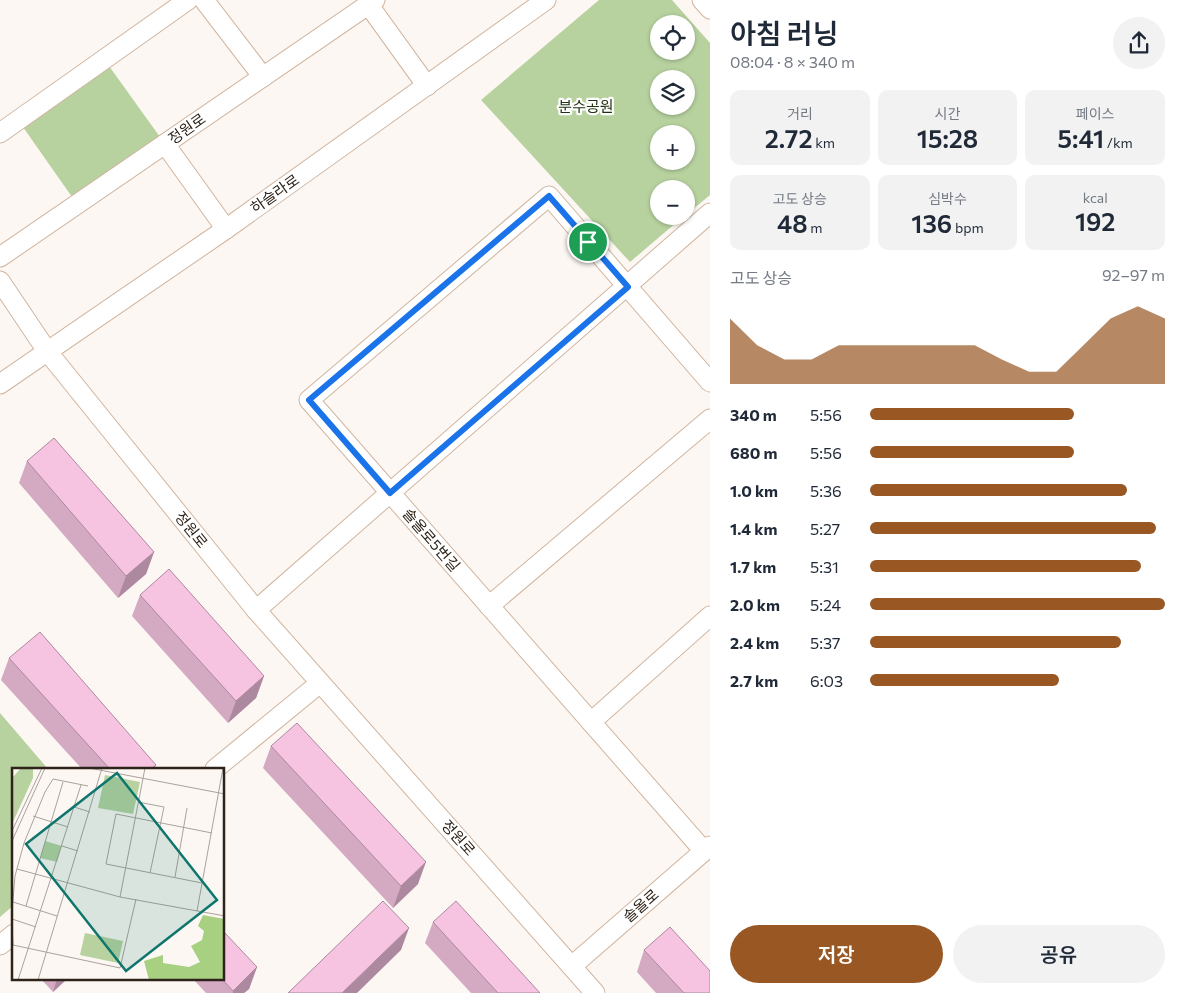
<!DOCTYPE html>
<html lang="ko">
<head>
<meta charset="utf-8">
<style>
  body { margin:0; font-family:Commissioner,"Noto Sans KR",sans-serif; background:#f2f2f3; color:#1f2937; height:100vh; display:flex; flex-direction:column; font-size:19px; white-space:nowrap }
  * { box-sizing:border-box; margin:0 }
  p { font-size:16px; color:#747a83 }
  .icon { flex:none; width:28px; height:28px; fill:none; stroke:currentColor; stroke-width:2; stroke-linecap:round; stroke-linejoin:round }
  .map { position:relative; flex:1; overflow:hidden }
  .side { display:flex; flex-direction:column; background:#fff; width:475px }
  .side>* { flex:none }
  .tools { position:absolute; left:650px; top:15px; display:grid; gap:10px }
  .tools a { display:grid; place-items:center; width:45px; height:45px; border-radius:50%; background:#fff; box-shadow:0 1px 4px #0004; font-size:25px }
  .pin { position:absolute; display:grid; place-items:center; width:42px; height:42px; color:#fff; margin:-21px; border:2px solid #fff; border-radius:50%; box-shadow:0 1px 5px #0007 }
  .round { display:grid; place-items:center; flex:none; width:52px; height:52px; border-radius:26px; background:#f2f2f3 }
  .overview { display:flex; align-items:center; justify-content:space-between; height:85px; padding:0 20px }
  h1 { font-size:28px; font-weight:600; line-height:38px }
  .metrics { display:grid; grid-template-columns:repeat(3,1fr); gap:8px; height:85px; padding:5px 20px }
  .metrics div { display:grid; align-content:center; border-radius:10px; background:#f2f2f3; text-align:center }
  .metrics b { font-size:25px; font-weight:600 }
  .metrics small { font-size:14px; font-weight:400 }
  .metrics p { font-size:14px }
  .chart { height:140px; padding:10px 20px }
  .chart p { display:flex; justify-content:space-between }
  .chart svg { width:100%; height:90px; margin-top:5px; fill:#985723; opacity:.7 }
  .cta { display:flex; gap:10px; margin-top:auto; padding:10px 20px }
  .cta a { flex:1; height:58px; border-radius:30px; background:#985723; color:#fff; font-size:20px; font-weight:600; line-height:58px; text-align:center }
  .cta a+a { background:#f2f2f3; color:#1f2937 }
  ul { padding:0 20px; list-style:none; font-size:16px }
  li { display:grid; grid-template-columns:80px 60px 1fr; align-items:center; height:38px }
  li i { height:12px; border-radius:6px; background:#985723 }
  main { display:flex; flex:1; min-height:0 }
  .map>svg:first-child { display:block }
  .green { fill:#b7d29f; fill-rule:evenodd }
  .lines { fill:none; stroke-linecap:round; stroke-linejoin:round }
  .minor-casing { stroke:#d0b59f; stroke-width:21 }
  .minor { stroke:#fff; stroke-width:19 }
  .wall { fill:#d4a9c2 }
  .shaded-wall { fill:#ac899e }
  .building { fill:#f6c4e1; stroke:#ac899e }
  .route-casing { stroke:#fff; stroke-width:10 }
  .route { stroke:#1a73e8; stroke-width:6 }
  .labels { text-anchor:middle; stroke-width:4.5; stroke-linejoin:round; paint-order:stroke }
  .park-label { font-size:15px; fill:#223211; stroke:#fff }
  .street-label { font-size:15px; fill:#2d231a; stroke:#fff }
  .inset-road { fill:none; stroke:#aaa29c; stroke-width:1 }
  .view { fill:#0f766e; fill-opacity:0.15; stroke:#0f766e; stroke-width:2.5 }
  .inset-edge { fill:none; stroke:#2d231a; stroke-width:2.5 }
</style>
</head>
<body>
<main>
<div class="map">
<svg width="710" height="993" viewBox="0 0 710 993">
  <rect width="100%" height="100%" fill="#fdf7f3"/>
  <g class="green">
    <path d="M599 0H672L710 43V195L686 215V189H659V216H684L630 262 481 100ZM659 24H686V51H659ZM659 79H686V106H659ZM659 134H686V161H659Z"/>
    <path d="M104 59 165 144 77 204 18 120Z"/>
    <path d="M0 713 48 769H14V905L0 917Z"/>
  </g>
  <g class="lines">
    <defs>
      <g id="minor">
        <path d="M204 0 263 77"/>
        <path d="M702 0 710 9"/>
        <path d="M368 4 427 86"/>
        <path d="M0 133 188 0"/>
        <path d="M165 144 226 229"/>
        <path d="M0 257 375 0"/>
        <path d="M0 281 47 351 256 610 595 993"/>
        <path d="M0 384 226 229 546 0"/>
        <path d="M489 606 710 419"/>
        <path d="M256 610 710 213"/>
        <path d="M591 722 710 616"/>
        <path d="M215 769 320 683"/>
        <path d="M704 851 309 400 549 196 710 382"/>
        <path d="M0 945 14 934"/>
        <path d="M572 966 710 846"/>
      </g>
    </defs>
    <use href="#minor" class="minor-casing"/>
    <use href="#minor" class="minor"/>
  </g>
  <g class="wall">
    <path d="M27 461 154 552 146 574 118 598 19 483Z"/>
    <path d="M140 595 264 676 256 698 228 723 132 616Z"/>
    <path d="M9 658 156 765 154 769H82L1 680Z"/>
    <path d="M271 746 418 884 393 908 263 768Z"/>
    <path d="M433 922 540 993H471L425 943Z"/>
    <path d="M644 950 710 993H656L637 972Z"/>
    <path d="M257 967 249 989 244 993H206L193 979H224Z"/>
    <path d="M41 979H67L53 992Z"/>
  </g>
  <g class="shaded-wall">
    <path d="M154 552 146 574 118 598 126 576Z"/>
    <path d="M264 676 256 698 228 723 236 701Z"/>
    <path d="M426 862 418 884 393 908 401 886Z"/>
    <path d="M409 928 401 950 357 993H342Z"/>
    <path d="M257 967 249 989 244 993H233V991Z"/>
    <path d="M57 979H67L53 992Z"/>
  </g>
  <g class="building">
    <path d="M54 438 154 552 126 576 27 461Z"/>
    <path d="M169 569 264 676 236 701 140 595Z"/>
    <path d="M40 632 156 765 151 769H110L9 658Z"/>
    <path d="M297 723 426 862 401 886 271 746Z"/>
    <path d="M383 901 409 928 342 993H288Z"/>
    <path d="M456 901 540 993H498L433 922Z"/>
    <path d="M670 927 710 971V993H684L644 950Z"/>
    <path d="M224 932 257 967 233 991 222 979H224Z"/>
  </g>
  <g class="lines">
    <defs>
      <path id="route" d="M549 196 628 287 390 493 309 400Z"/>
    </defs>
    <use href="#route" class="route-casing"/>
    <use href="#route" class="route"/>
  </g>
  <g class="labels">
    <g class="park-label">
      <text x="586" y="112">분수공원</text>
    </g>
    <g class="street-label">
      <text transform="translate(187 129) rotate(-35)" y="5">정원로</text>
      <text transform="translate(275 194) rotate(-35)" y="5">하슬라로</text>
      <text transform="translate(191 530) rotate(51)" y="5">정원로</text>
      <text transform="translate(431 540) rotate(49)" y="5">솔올로5번길</text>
      <text transform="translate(458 838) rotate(48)" y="5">정원로</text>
      <text transform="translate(641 906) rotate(-41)" y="5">솔올로</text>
    </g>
  </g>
  <g transform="translate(12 768)">
    <rect width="212" height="212" fill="#fdf7f3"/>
    <path d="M9 0H21V10L0 56V10ZM93 7 128 14 121 46 86 40ZM33 73 50 78 45 94 28 90ZM73 165 111 173 106 195 68 187Z" fill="#b7d29f"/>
    <path d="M191 147 212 151V212H137L132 193 151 187V195L177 199 188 194 179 178 190 172 192 163 186 158Z" fill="#a7d081"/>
    <path class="inset-road" d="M77 0 213 26M126 34 152 39 138 105M62 39 78 44M21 48 56 59M0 63 30 0M0 73 33 0M50 78 66 83M5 101 108 129 213 148M163 109 175 40M190 115 94 96 104 46 200 65M108 129 133 0M1 134 45 148M14 138 51 14M185 143 211 0M0 144 3 108 12 75 33 24 41 11 76 18M0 151 24 159M0 153 1 177 108 200 124 131M6 212 69 17M26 212 90 0"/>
    <path class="view" d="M105 5 205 132 114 203 14 76Z"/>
    <rect width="212" height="212" class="inset-edge"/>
  </g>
</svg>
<div class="tools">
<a><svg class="icon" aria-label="locate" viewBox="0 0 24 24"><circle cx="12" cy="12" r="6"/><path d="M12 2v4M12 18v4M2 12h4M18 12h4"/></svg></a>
<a><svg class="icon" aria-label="layers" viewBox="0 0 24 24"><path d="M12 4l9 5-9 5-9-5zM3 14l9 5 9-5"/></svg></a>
<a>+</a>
<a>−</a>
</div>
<div class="pin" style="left:588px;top:242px;background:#1e9e55"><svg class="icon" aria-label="arrive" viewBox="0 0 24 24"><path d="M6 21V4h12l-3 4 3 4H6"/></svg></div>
</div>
<section class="side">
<div class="overview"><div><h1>아침 러닝</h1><p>08:04 · 8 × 340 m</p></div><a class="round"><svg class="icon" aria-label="share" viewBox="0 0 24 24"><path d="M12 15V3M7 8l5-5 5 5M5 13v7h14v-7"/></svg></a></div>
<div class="metrics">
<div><p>거리</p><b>2.72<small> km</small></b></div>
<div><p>시간</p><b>15:28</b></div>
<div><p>페이스</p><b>5:41<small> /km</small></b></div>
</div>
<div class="metrics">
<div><p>고도 상승</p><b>48<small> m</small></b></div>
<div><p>심박수</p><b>136<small> bpm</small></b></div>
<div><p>kcal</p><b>192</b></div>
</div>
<div class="chart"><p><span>고도 상승</span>92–97 m</p>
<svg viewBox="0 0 160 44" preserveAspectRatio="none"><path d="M0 44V12L10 25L20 32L30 32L40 25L50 25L60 25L70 25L80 25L90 25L100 32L110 38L120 38L130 25L140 12L150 6L160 12V44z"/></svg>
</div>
<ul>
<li><b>340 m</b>5:56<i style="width:69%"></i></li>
<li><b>680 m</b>5:56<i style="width:69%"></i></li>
<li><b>1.0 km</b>5:36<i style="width:87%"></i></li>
<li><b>1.4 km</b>5:27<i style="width:97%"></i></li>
<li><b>1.7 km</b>5:31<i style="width:92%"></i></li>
<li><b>2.0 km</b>5:24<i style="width:100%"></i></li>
<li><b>2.4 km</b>5:37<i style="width:85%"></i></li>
<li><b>2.7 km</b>6:03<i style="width:64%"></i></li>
</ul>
<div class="cta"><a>저장</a><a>공유</a></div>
</section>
</main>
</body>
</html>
